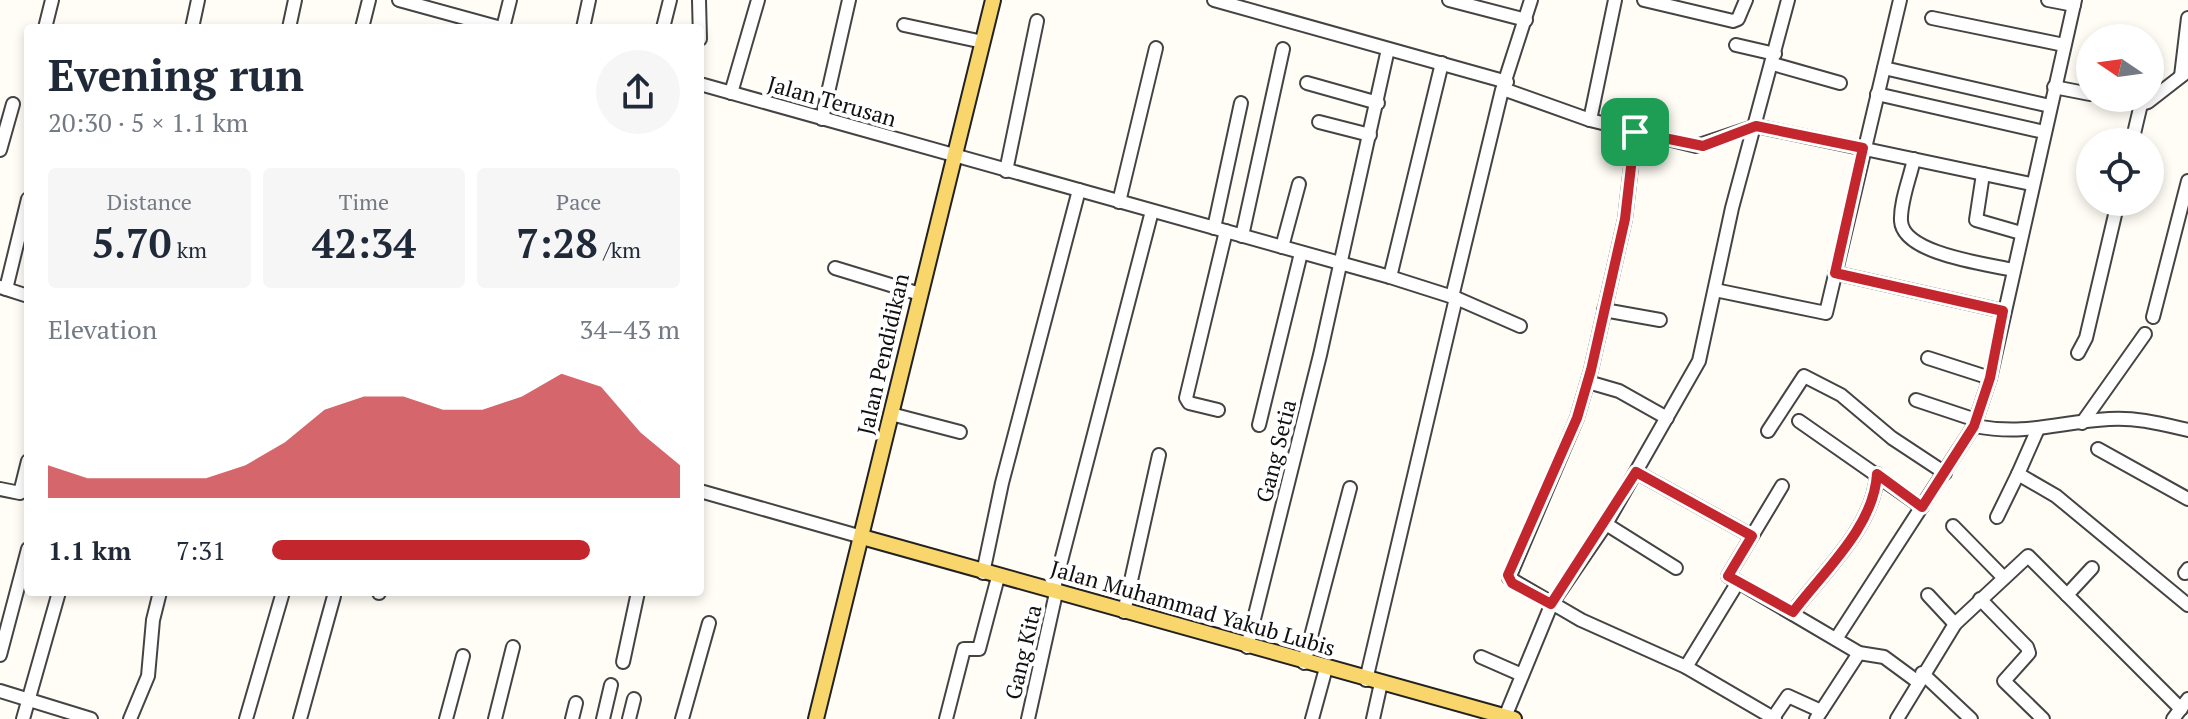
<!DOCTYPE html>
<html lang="en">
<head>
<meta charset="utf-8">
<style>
  body { margin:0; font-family:"PT Serif",serif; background:#f6f6f7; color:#1f2937; height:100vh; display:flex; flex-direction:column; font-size:30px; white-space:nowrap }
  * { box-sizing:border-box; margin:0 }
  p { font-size:26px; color:#747a83 }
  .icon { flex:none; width:44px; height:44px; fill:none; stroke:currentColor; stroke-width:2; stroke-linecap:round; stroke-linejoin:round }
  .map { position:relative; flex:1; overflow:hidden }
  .side { position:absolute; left:24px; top:24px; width:680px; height:572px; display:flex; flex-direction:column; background:#fff; border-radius:8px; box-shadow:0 4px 12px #0003 }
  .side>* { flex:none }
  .needle { width:52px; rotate:283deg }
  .controls { position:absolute; left:2076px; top:24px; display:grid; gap:16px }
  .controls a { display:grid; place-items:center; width:88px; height:88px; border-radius:50%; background:#fff; box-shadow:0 4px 12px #0003; font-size:40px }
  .pin { position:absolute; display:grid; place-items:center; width:68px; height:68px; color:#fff; margin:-34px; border-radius:16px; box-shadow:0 4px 12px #0006 }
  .round { display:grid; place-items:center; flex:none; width:84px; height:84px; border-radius:42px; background:#f6f6f7 }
  .headline { display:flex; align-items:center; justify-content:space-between; height:136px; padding:0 24px }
  h1 { font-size:44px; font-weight:600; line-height:60px }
  .metrics { display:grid; grid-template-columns:repeat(3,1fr); gap:12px; height:136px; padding:8px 24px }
  .metrics div { display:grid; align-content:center; border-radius:8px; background:#f6f6f7; text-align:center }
  .metrics b { font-size:40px; font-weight:600 }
  .metrics small { font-size:22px; font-weight:400 }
  .metrics p { font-size:22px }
  .chart { height:224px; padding:16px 24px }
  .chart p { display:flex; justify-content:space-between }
  .chart svg { width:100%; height:144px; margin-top:8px; fill:#c4262e; opacity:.7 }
  ul { padding:0 24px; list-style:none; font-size:26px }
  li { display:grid; grid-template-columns:128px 96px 1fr; align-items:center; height:60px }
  li i { height:20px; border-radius:10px; background:#c4262e }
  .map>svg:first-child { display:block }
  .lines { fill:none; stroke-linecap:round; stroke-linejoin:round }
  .minor-casing { stroke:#444; stroke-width:16 }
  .major-casing { stroke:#222; stroke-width:18 }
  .minor { stroke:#fff; stroke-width:12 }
  .major { stroke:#f9d66b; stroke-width:14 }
  .route-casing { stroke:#fff; stroke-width:16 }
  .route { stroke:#c4262e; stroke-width:10 }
  .labels { text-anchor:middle; stroke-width:8; stroke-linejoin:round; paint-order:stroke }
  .street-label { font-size:22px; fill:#111; stroke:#fff }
</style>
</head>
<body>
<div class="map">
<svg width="2188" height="719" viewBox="0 0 2188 719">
  <rect width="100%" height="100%" fill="#fffdf5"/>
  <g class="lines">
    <defs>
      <g id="minor">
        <path d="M399 0 501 28"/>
        <path d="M699 0 700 39"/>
        <path d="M1214 0 1507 82"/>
        <path d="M1449 0 1526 20"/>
        <path d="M1644 0 1733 21 1738 19 1746 0"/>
        <path d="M2048 0 2074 5"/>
        <path d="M2075 0 1990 378 1974 426C2028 436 2058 422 2109 419 2136 417 2162 424 2188 430"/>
        <path d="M1932 18 2064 45"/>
        <path d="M904 25 983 42"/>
        <path d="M45 28 52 0"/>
        <path d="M192 28 198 0"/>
        <path d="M289 28 295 0"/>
        <path d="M362 28 369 0"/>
        <path d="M503 28 510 0"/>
        <path d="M583 28 589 0"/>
        <path d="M663 28 670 0"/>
        <path d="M1736 45 1775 54"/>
        <path d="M1773 64 1840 83"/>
        <path d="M1884 68 2050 106"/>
        <path d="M2181 76 2188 18"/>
        <path d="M1307 83 1378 103"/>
        <path d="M700 84 1390 277 1456 298 1520 326"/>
        <path d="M2054 87 2090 94"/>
        <path d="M1503 89 1590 120 1696 146 1756 126 2031 184"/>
        <path d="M731 93 758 0"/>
        <path d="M1877 94 2044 132"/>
        <path d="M2109 98 2141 104 2148 102 2188 71"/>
        <path d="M822 119 849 0"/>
        <path d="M1590 120 1615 0"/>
        <path d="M1319 122 1370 135"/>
        <path d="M1635 132 1625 219 1591 370 1577 418 1509 578 1581 620 1686 667 1775 719"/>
        <path d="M2132 142 2141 104"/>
        <path d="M0 150 13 104"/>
        <path d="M1914 159C1910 178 1900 202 1901 221 1903 254 1987 264 2013 270"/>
        <path d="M1006 171 1037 21"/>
        <path d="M1983 174 1976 220 2021 233"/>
        <path d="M1119 202 1156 48"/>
        <path d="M1214 228 1241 103"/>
        <path d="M1242 236 1283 49"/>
        <path d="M1282 247 1299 184"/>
        <path d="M835 268 920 294"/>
        <path d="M1835 273 2003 311"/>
        <path d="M1390 277 1442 63"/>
        <path d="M0 287 28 296"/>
        <path d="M6 289 28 199"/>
        <path d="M1715 290 1826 313 1900 0"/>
        <path d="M1452 297 1502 90 1531 0"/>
        <path d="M1604 310 1660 320"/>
        <path d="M2153 317 2188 181"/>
        <path d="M2078 353 2086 338 2118 202"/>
        <path d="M1928 358 1990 378"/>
        <path d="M1588 382 1619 391 1667 418"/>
        <path d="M1916 400 1976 420"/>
        <path d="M1218 410 1189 403 1186 398 1226 231"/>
        <path d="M891 414 960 432"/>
        <path d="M1799 421 1922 507"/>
        <path d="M2082 423 2145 334"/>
        <path d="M1259 425 1301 253"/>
        <path d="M1768 431 1804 376 1841 395 1892 438 1945 473"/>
        <path d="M2037 431 2018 474 2056 496 2188 605"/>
        <path d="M2098 449 2188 499"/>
        <path d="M1636 472 1752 536"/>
        <path d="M1782 486 1728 576 1859 653 1884 657 1918 682"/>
        <path d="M0 489 20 493 28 461"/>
        <path d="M700 491 862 537"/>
        <path d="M1997 517 2018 474"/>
        <path d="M1606 524 1676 568"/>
        <path d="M1953 526 2004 578"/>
        <path d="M983 573 1002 483 1079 190"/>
        <path d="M2185 573 2188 569"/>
        <path d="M1053 592 1152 211"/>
        <path d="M379 593V592"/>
        <path d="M1928 595 1955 624"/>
        <path d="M2067 595 2092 568"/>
        <path d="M1980 599 2027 647 2029 653 2004 681 2043 719"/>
        <path d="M1124 612 1159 455"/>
        <path d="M1793 612C1823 572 1874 527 1877 474"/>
        <path d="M1836 639 1974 426"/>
        <path d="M1247 647 1320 355 1388 49"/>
        <path d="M0 655 28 549"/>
        <path d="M1481 657 1522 675"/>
        <path d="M623 662 638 592"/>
        <path d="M1304 663 1350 488"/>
        <path d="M1686 667 1738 582"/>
        <path d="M1922 673 1971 719"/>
        <path d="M1366 680 1456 298"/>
        <path d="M0 691 91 719"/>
        <path d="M1505 717 1552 603 1606 524 1699 361 1732 208 1788 0"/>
        <path d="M1773 718 1788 696 1821 711"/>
        <path d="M23 719 59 592"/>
        <path d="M130 719 148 676 153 620 160 592"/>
        <path d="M246 719 283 592"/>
        <path d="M300 719 334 596"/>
        <path d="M446 719 463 656"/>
        <path d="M495 719 513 647"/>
        <path d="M572 719 576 703"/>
        <path d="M603 719 611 685"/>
        <path d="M629 719 634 699"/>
        <path d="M682 719 709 623"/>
        <path d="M946 719 964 649H979L998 577"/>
        <path d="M1028 719 1056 593"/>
        <path d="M1312 719 1326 668"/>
        <path d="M1373 719 1381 683"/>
        <path d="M1816 719 1859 653"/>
        <path d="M1897 719 1955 624 2028 556 2181 709"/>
        <path d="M2173 719 2188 699"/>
      </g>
      <g id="major">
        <path d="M862 537 1514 719"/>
        <path d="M816 719 993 0"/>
      </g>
    </defs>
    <use href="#minor" class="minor-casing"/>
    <use href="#major" class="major-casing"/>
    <use href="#minor" class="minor"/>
    <use href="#major" class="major"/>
  </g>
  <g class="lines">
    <defs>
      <path id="route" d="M1756 126 1863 148 1835 273 2003 311 1990 378 1974 426 1922 507 1877 474C1874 527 1823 572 1793 612L1728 576 1752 536 1636 472 1551 604 1512 583 1508 575 1577 418 1591 370 1625 219 1635 132 1703 146Z"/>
    </defs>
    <use href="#route" class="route-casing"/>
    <use href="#route" class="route"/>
  </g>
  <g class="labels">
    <g class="street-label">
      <text transform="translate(832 101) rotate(16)" y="8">Jalan Terusan</text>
      <text transform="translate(883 354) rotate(-77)" y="8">Jalan Pendidikan</text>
      <text transform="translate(1276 451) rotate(-76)" y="8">Gang Setia</text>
      <text transform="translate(1193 608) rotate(16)" y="8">Jalan Muhammad Yakub Lubis</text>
      <text transform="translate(1023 652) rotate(-77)" y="8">Gang Kita</text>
    </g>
  </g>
</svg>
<div class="controls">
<a><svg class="needle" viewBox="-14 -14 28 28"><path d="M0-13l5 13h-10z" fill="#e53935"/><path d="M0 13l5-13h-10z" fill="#747a83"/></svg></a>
<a><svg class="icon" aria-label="locate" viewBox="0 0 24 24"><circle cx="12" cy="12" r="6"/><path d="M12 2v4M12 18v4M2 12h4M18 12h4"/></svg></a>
</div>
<div class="pin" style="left:1635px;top:132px;background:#1e9e55"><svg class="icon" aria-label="arrive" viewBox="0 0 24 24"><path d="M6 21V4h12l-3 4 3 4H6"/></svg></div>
<section class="side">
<div class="headline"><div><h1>Evening run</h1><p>20:30 · 5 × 1.1 km</p></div><a class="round"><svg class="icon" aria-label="share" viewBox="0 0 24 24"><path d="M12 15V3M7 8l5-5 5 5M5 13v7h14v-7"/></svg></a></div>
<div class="metrics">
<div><p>Distance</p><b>5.70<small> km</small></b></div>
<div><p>Time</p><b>42:34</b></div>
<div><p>Pace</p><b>7:28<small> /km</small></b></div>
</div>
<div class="chart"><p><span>Elevation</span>34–43 m</p>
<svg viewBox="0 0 160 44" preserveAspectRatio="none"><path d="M0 44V34L10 38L20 38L30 38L40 38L50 34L60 27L70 17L80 13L90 13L100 17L110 17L120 13L130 6L140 10L150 24L160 34V44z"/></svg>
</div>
<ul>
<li><b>1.1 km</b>7:31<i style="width:78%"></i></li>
</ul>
</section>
</div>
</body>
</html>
